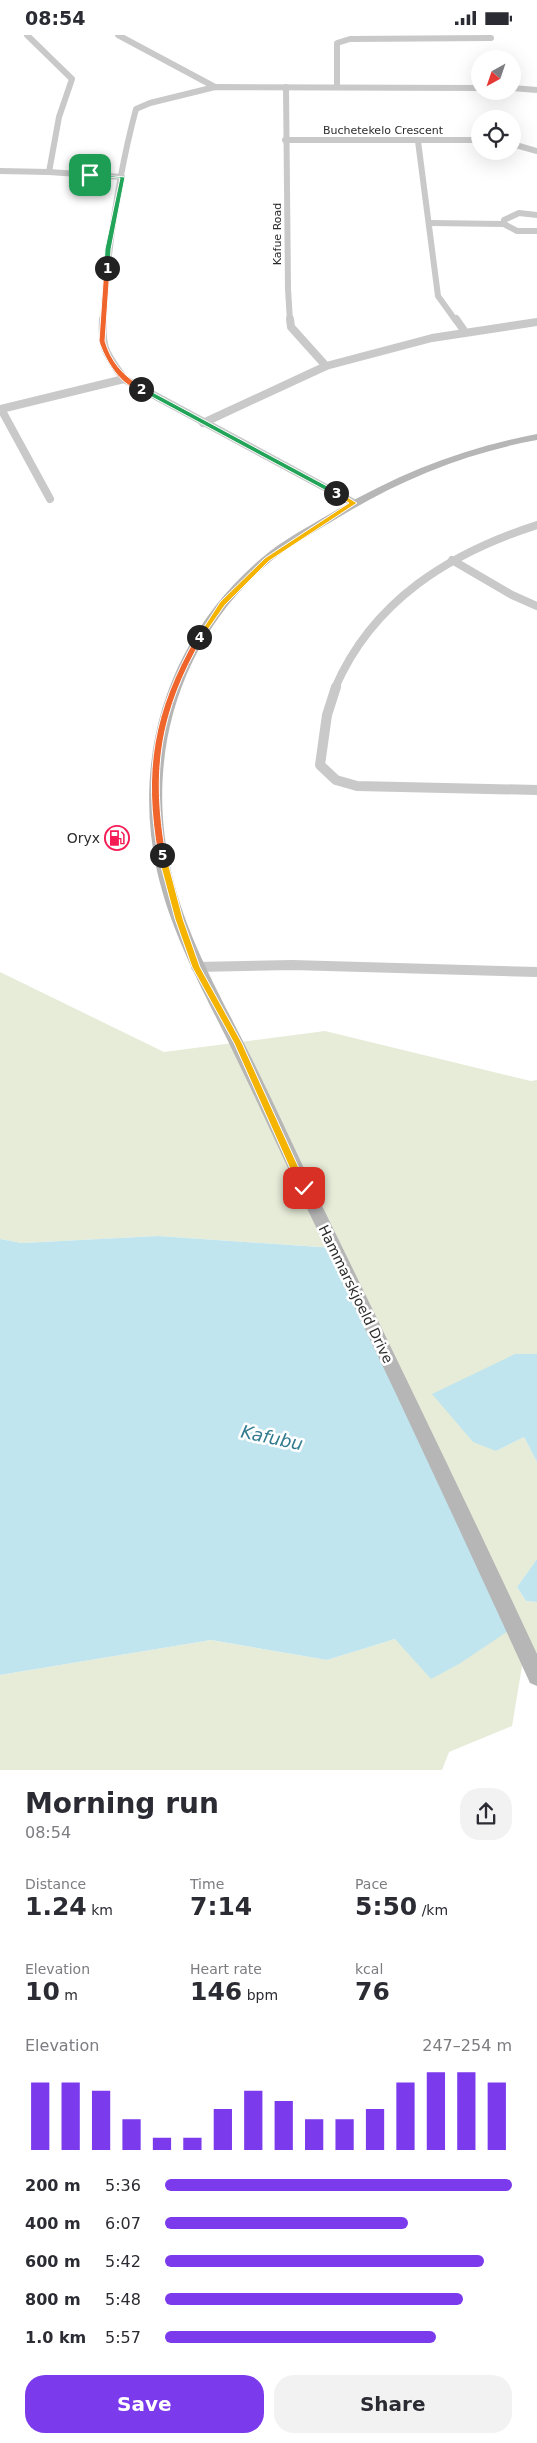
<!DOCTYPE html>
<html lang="en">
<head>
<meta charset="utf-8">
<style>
  body { margin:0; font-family:"DejaVu Sans",sans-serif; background:#f2f2f3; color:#2b2b33; height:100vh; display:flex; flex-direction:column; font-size:19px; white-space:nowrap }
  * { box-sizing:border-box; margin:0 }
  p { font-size:16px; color:#7c7c81 }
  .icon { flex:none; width:28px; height:28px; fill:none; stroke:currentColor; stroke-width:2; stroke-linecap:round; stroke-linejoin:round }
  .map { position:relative; height:1736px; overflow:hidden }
  .panel { display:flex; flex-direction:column; background:#fff; flex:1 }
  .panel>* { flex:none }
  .needle { width:32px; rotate:220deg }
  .fabs { position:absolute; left:471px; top:15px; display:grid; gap:10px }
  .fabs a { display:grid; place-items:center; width:50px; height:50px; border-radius:50%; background:#fff; box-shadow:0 5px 20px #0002; font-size:25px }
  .pin { position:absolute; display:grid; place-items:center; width:42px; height:42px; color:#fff; margin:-21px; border-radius:10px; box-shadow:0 2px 8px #0006 }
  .km { position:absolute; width:25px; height:25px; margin:-12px; border-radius:50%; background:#222; color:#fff; font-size:14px; line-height:25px; text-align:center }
  .round { display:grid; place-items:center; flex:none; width:52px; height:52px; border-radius:20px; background:#f2f2f3 }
  .head { display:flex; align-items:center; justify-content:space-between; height:85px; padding:0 25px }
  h1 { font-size:28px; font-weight:700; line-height:38px }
  .figures { display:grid; grid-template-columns:repeat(3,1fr); gap:8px; height:85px; padding:5px 25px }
  .figures div { display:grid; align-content:center }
  .figures b { font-size:25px; font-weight:700 }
  .figures small { font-size:14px; font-weight:400 }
  .figures p { font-size:14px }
  .chart { height:140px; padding:10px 25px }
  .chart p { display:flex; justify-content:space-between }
  .chart svg { width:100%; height:90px; margin-top:5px; stroke:#7c3aed; stroke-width:6 }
  .action { display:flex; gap:10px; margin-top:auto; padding:10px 25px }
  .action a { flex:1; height:58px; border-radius:20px; background:#7c3aed; color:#fff; font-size:20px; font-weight:700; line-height:58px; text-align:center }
  .action a+a { background:#f2f2f3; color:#2b2b33 }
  ul { padding:0 25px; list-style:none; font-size:16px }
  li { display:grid; grid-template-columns:80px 60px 1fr; align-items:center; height:38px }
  li i { height:12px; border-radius:6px; background:#7c3aed }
  .status { display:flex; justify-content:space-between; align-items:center; height:35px; padding:0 25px; background:#fff; direction:ltr }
  .status svg { height:14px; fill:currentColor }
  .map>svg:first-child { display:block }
  .green { fill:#e6ecd8 }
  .water { fill:#c1e5ee }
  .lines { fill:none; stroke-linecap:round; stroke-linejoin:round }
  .street-far2 { stroke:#c9c9c9; stroke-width:6 }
  .street-far1 { stroke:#c9c9c9; stroke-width:8 }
  .street { stroke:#c9c9c9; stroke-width:10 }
  .secondary { fill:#b6b6b6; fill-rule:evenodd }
  .split-1 { fill:#22a559; stroke:#fff }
  .split-2 { fill:#f0652b; stroke:#fff }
  .split-3 { fill:#22a559; stroke:#fff }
  .split-4 { fill:#f5b400; stroke:#fff }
  .split-5 { fill:#f0652b; stroke:#fff }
  .split-6 { fill:#f5b400; stroke:#fff }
  .labels { text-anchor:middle; stroke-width:5; stroke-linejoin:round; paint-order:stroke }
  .far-street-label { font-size:11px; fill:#2c2c2c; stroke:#fff }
  .poi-label { font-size:14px; fill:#2c2c2c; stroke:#fff; text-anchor:end }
  .street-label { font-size:14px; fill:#2c2c2c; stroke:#fff }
  .near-water-label { font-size:18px; font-style:italic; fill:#317b8e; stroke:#fff }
</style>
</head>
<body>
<div class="status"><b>08:54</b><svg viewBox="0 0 49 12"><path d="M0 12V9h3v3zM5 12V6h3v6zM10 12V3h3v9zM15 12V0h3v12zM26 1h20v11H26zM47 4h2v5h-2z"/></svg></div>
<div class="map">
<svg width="537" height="1736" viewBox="0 0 537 1736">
  <rect width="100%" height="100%" fill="#fff"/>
  <path class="green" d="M0 937 164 1017 325 996 531 1046 537 1045V1319H515L496 1416 524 1402 537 1427V1524L517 1552 526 1566 537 1567V1625L522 1631 512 1691 449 1717 442 1735H0V1640L211 1605 327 1625 395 1604 334 1213 158 1201 22 1208 0 1204Z"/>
  <g class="water">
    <path d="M158 1201 334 1213 514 1592 459 1629 431 1644 395 1604 327 1625 211 1605 0 1640V1204L22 1208Z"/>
    <path d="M515 1319H537V1427L524 1402 496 1416 473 1407 432 1359Z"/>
    <path d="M537 1524V1567L526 1566 517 1552Z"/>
  </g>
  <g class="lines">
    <g class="street-far2">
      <path d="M27 0 72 44 59 82 49 137 122 142"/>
      <path d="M118 0 215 52"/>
      <path d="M337 51V8L350 4 491 3"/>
      <path d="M286 52 288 254 290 286"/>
      <path d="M512 53 537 55"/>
      <path d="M285 105H480"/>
      <path d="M418 106 438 261 456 286"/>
      <path d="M512 109 537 116"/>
      <path d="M0 136 49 137"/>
      <path d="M430 188 504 189 517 196H537"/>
      <path d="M504 189V185L519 178 537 180"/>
      <path d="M103 286C108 213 117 145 136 74L150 68 215 52 480 53"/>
    </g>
    <g class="street-far1">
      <path d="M103 284C101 316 107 319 124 344L354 468"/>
      <path d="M290 284 291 292 326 331"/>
      <path d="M456 284 465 297"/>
      <path d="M203 388 326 331 432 303 537 287"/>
      <path d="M50 464 1 374 124 344"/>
      <path d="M452 525 512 560 537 571"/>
      <path d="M335 653C373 565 450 518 537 490"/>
    </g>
    <g class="street">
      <path d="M336 652 327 680 320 730 336 745 357 751 537 755"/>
      <path d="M196 932 292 930 537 937"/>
    </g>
    <path class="secondary" d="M537 399V405C466 418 402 444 341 481 318 495 292 509 271 526 179 603 143 724 172 840 188 907 223 965 253 1026 279 1078 302 1131 328 1183 399 1328 469 1473 537 1619V1651L530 1648C460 1495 389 1342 315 1190 289 1137 265 1082 239 1029 209 965 173 906 157 836 131 719 170 599 263 522 283 505 306 493 328 480 394 440 462 413 537 399Z"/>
  </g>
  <path class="split-1" d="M88 139 125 142 111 214 110 233 107 235 104 233 105 214 120 143 90 141Z"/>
  <path class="split-2" d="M107 231 110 233 105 306C111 327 124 342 143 352V355C122 355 104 323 99 306L104 233Z"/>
  <path class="split-3" d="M139 352H143L340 458 334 460 139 355Z"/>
  <path class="split-4" d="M334 457H339L357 468 269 526 225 570 202 603H197L220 567 265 523 349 468 334 460Z"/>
  <path class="split-5" d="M199 600 203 602C160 677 151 735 166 820L162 823 158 820C143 735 153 677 196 602Z"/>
  <path class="split-6" d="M162 818 166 820 183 884 200 932 242 1008 308 1153 307 1156H300L234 1008 192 932 175 884 158 820Z"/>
  <defs>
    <symbol id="fuel-ring" viewBox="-11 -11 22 22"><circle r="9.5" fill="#fff" stroke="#f51c55" stroke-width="1.5"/><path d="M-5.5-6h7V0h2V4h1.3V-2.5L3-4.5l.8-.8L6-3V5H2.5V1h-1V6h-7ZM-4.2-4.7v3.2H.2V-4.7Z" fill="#f51c55"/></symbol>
  </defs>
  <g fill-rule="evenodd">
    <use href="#fuel-ring" x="103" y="789" width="28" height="28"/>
  </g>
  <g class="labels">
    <g class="far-street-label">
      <text x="383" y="99">Buchetekelo Crescent</text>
      <text transform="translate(277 199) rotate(-90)" y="4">Kafue Road</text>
    </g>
    <g class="poi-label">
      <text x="100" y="808">Oryx</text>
    </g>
    <g class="street-label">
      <text transform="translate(356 1259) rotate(64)" y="5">Hammarskjoeld Drive</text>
    </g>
    <g class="near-water-label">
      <text transform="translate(272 1403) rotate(12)" y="6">Kafubu</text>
    </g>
  </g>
</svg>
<div class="fabs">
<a><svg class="needle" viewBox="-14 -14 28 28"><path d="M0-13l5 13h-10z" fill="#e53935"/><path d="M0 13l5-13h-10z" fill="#7c7c81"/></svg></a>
<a><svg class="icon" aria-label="locate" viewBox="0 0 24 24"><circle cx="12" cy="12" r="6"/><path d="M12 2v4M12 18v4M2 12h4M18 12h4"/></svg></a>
</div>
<div class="pin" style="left:90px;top:140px;background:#1e9e55"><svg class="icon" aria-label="arrive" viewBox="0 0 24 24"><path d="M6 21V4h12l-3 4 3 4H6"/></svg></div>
<div class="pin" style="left:304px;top:1153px;background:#d93025"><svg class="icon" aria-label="check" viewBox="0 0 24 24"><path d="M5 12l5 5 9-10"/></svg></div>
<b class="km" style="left:107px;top:233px">1</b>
<b class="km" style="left:141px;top:354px">2</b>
<b class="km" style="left:336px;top:458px">3</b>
<b class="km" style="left:199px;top:602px">4</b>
<b class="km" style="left:162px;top:820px">5</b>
</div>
<section class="panel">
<div class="head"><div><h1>Morning run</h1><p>08:54</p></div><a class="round"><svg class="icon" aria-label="share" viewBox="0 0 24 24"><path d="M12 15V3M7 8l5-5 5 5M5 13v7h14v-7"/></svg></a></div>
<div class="figures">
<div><p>Distance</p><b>1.24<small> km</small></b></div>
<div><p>Time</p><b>7:14</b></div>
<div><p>Pace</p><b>5:50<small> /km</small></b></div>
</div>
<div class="figures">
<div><p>Elevation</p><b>10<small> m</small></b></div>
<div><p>Heart rate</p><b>146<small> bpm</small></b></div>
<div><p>kcal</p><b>76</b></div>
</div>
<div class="chart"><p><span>Elevation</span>247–254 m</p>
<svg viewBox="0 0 160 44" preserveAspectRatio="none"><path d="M5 44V11M15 44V11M25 44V15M35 44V29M45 44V38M55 44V38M65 44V24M75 44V15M85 44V20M95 44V29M105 44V29M115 44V24M125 44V11M135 44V6M145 44V6M155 44V11"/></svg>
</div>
<ul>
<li><b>200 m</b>5:36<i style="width:100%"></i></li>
<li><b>400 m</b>6:07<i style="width:70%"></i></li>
<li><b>600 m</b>5:42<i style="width:92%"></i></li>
<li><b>800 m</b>5:48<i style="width:86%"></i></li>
<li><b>1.0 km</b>5:57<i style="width:78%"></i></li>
</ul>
<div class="action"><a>Save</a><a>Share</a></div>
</section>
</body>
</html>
